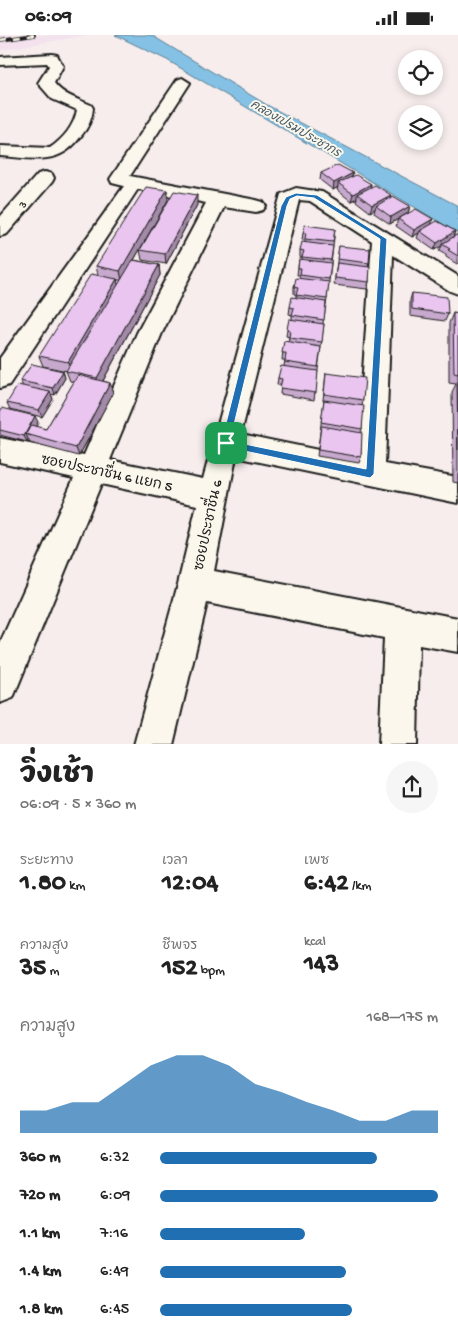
<!DOCTYPE html>
<html lang="th">
<head>
<meta charset="utf-8">
<style>
  body { margin:0; font-family:"Gochi Hand","Playpen Sans Thai",sans-serif; background:#f6f6f6; color:#222; height:100vh; display:flex; flex-direction:column; font-size:19px; white-space:nowrap }
  * { box-sizing:border-box; margin:0 }
  p { font-size:16px; color:#767676 }
  .icon { flex:none; width:28px; height:28px; fill:none; stroke:currentColor; stroke-width:2; stroke-linecap:round; stroke-linejoin:round }
  .map { position:relative; height:709px; overflow:hidden }
  .side { display:flex; flex-direction:column; background:#fff; flex:1 }
  .side>* { flex:none }
  .controls { position:absolute; left:398px; top:15px; display:grid; gap:10px }
  .controls a { display:grid; place-items:center; width:45px; height:45px; border-radius:50%; background:#fff; box-shadow:0 2px 8px #0003; font-size:25px }
  .pin { position:absolute; display:grid; place-items:center; width:42px; height:42px; color:#fff; margin:-21px; border-radius:10px; box-shadow:0 2px 8px #0006 }
  .round { display:grid; place-items:center; flex:none; width:52px; height:52px; border-radius:26px; background:#f6f6f6 }
  .head { display:flex; align-items:center; justify-content:space-between; height:85px; padding:0 20px }
  h1 { font-size:28px; font-weight:800; line-height:38px }
  .metrics { display:grid; grid-template-columns:repeat(3,1fr); gap:8px; height:85px; padding:5px 20px }
  .metrics div { display:grid; align-content:center }
  .metrics b { font-size:25px; font-weight:800 }
  .metrics small { font-size:14px; font-weight:400 }
  .metrics p { font-size:14px }
  .chart { height:140px; padding:10px 20px }
  .chart p { display:flex; justify-content:space-between }
  .chart svg { width:100%; height:90px; margin-top:5px; fill:#1f6fb2; opacity:.7 }
  ul { padding:0 20px; list-style:none; font-size:16px }
  li { display:grid; grid-template-columns:80px 60px 1fr; align-items:center; height:38px }
  li i { height:12px; border-radius:6px; background:#1f6fb2 }
  .status { display:flex; justify-content:space-between; align-items:center; height:35px; padding:0 25px; background:#fff; direction:ltr }
  .status svg { height:14px; fill:currentColor }
  .map>svg:first-child { display:block }
  .built { fill:#f3e1ee }
  .water { fill:#84c1e4; stroke:#5a7f94 }
  .lines { fill:none; stroke-linecap:round; stroke-linejoin:round }
  .minor-casing { stroke:#1c1c1c; stroke-width:4 }
  .minor { fill:#fbf7ec; fill-rule:evenodd }
  .rail-casing { stroke:#1c1c1c; stroke-width:4 }
  .rail { stroke:#fbf7ec; stroke-width:2.5; stroke-dasharray:7; stroke-linecap:butt }
  .wall { fill:#c8a9ce; stroke:#1c1c1c; fill-rule:evenodd }
  .shaded-wall { fill:#a38aa8; stroke:#1c1c1c }
  .building { fill:#e9c5f0; stroke:#1c1c1c }
  .route { fill:#1f6fb2; stroke:#fff; fill-rule:evenodd }
  .labels { text-anchor:middle; stroke-width:4; stroke-linejoin:round; paint-order:stroke }
  .far-street-label { font-size:11px; fill:#1c1c1c; stroke:#fbf7ec }
  .far-water-label { font-size:12px; font-style:italic; fill:#405662; stroke:#fbf7ec }
  .street-label { font-size:14px; fill:#1c1c1c; stroke:#fbf7ec }
</style>
</head>
<body>
<div class="status"><b>06:09</b><svg viewBox="0 0 49 12"><path d="M0 12V9h3v3zM5 12V6h3v6zM10 12V3h3v9zM15 12V0h3v12zM26 1h20v11H26zM47 4h2v5h-2z"/></svg></div>
<div class="map">
<svg width="458" height="710" viewBox="0 0 458 710">
  <rect width="100%" height="100%" fill="#f7eded"/>
  <filter id="ink" filterUnits="userSpaceOnUse"><feTurbulence type="fractalNoise" baseFrequency=".02" numOctaves="2"/><feDisplacementMap in="SourceGraphic" scale="10" xChannelSelector="R" yChannelSelector="G"/><feConvolveMatrix kernelMatrix="1 2 1 2 8 2 1 2 1" color-interpolation-filters="sRGB"/></filter>
  <g filter="url(#ink)">
    <path class="built" d="M0 0H88L0 15Z"/>
    <path class="water" d="M115 0H151L267 70 458 171V198L167 25Z"/>
    <g class="lines">
      <defs>
        <g id="minor">
          <path d="M52 19 57 20 63 31 54 48C63 60 77 64 91 70L93 73C92 84 88 93 81 101 59 132 33 123 0 121V111L50 113C63 104 74 91 77 75L52 64 38 48 49 31 47 28 0 30V22Z"/>
          <path d="M182 43 190 48 130 141 256 165 263 167 266 171 263 175 256 177 224 172 162 298 110 425 203 444 281 159 296 153 322 157 458 241V259L450 256 393 220 385 429 458 442V468L236 422 214 536 458 583V617L419 610 417 710H379L384 603 207 568 173 710H134L178 549 197 470 101 449 13 663 0 668V608L74 443 0 427V403L84 420 137 298 206 168 138 154 9 350 0 353V323L124 151 112 148 110 144 177 45ZM299 165 310 166 372 206 357 423 241 399Z"/>
          <path d="M45 137 52 139 54 143 52 147 7 199 0 201V182L38 139Z"/>
        </g>
      </defs>
      <use href="#minor" class="minor-casing"/>
      <use href="#minor" class="minor"/>
      <defs>
        <path id="rail" d="M0 5 34 0"/>
      </defs>
      <use href="#rail" class="rail-casing"/>
      <use href="#rail" class="rail"/>
    </g>
    <g class="wall">
      <path d="M321 138 352 141 371 149 370 152 390 163 410 171 408 178 390 189 374 178 375 174 370 177 356 166 357 163 351 166 337 155 338 152 333 155 320 145Z"/>
      <path d="M168 165 134 225 159 230 160 240 103 346 110 348 113 358 79 421 30 408 28 404 27 407 0 400V377L38 387 36 392 46 394 74 347 70 346 66 336H67L43 331 39 321 98 240 96 231ZM117 245H121L118 250Z"/>
      <path d="M197 170 166 229 142 225 140 215Z"/>
      <path d="M398 184 432 189 455 196 453 202 458 199V228L457 229 446 222V220L439 216 442 211 434 215 417 203 419 198 412 202 396 191Z"/>
      <path d="M335 194 327 264 323 288 324 289 314 365 280 359 281 350H277L278 343 284 331 285 325H282L284 306 288 307 289 302 286 301 287 294 292 284V280L289 279 290 272 296 263V260L294 259V252L299 243 300 240H297L299 224 302 225V223L300 222V215L305 207V205H302L303 198Z"/>
      <path d="M339 211 369 228 368 232 369 247 367 254 334 250Z"/>
      <path d="M412 258 448 279 445 286 410 281V265Z"/>
      <path d="M453 278 458 279V448L453 447 452 357 456 349 449 348V288Z"/>
      <path d="M63 336 65 343 55 360 51 359 53 364 42 382 10 374 7 368 23 351 20 346Z"/>
      <path d="M326 338 363 365 362 371V394L361 397V422L359 428 317 421 324 365H323Z"/>
    </g>
    <g class="shaded-wall">
      <path d="M353 138 351 145 338 148V152L333 155 334 148Z"/>
      <path d="M371 149 370 156 357 159V163L351 166 353 159Z"/>
      <path d="M167 155 168 165 122 246 120 236Z"/>
      <path d="M197 160V170L166 229 165 219Z"/>
      <path d="M391 160 389 167 376 171 375 174 370 177 372 170Z"/>
      <path d="M410 171 408 178 390 189 391 182Z"/>
      <path d="M433 184 431 191 420 196 419 198 412 202 414 195Z"/>
      <path d="M455 196 453 203 442 209V211L434 215 437 208Z"/>
      <path d="M159 230 160 240 99 353 97 343Z"/>
      <path d="M117 244 119 254 71 337 68 327Z"/>
      <path d="M63 336 65 343 55 360 53 353Z"/>
      <path d="M110 348 113 358 79 421 76 413Z"/>
      <path d="M50 357 53 364 42 382 39 375Z"/>
      <path d="M35 381 38 387 31 401 26 399 28 404 27 407 24 401Z"/>
    </g>
    <g class="building">
      <path d="M338 130 353 138 334 148 321 138Z"/>
      <path d="M356 140 371 149 353 159 338 148Z"/>
      <path d="M375 150 391 160 372 170 357 159Z"/>
      <path d="M146 152 167 155 120 236 96 231Z"/>
      <path d="M174 156 197 160 165 219 140 215Z"/>
      <path d="M393 161 410 171 391 182 376 171Z"/>
      <path d="M416 174 433 184 414 195 398 184Z"/>
      <path d="M437 186 455 196 437 208 420 196Z"/>
      <path d="M305 190 335 194 333 207 305 204 306 198H303Z"/>
      <path d="M458 199V221L448 215 450 214 442 209Z"/>
      <path d="M302 207 333 211 331 225 302 222 304 216 300 215Z"/>
      <path d="M339 211 370 214 369 228 337 224Z"/>
      <path d="M299 224 331 228 329 244 300 240 301 233H298Z"/>
      <path d="M133 225 159 230 97 343 66 336Z"/>
      <path d="M337 228 370 232 369 247 335 243Z"/>
      <path d="M91 239 117 244 68 327 39 321Z"/>
      <path d="M296 243 329 247 327 264 296 260 298 253 294 252Z"/>
      <path d="M412 258 447 262 448 279 412 274Z"/>
      <path d="M292 262 326 267 324 285 292 280 294 273 290 272Z"/>
      <path d="M453 278 458 279V339L454 338Z"/>
      <path d="M289 284 324 289 322 307 289 303 290 295 287 294Z"/>
      <path d="M284 306 321 312 318 332 285 327 286 318H282Z"/>
      <path d="M32 329 63 336 53 353 20 346Z"/>
      <path d="M281 331 318 336 316 358 280 353 282 344 278 343Z"/>
      <path d="M326 338 365 343 363 365 324 359Z"/>
      <path d="M78 340 110 348 76 413 26 399 31 390 46 394Z"/>
      <path d="M457 347H458V415Z"/>
      <path d="M18 350 50 357 39 375 7 368Z"/>
      <path d="M324 365 364 371 362 394 321 387Z"/>
      <path d="M2 373 35 381 24 401 0 395V377Z"/>
      <path d="M321 391 362 398 361 422 318 415Z"/>
    </g>
  </g>
  <path class="route" d="M296 158 317 160 387 204 374 439 370 443 226 412 221 408 281 171 286 162ZM297 161 314 163 380 204 366 434 230 406 287 171 290 164Z"/>
  <g class="labels">
    <g class="far-street-label">
      <text transform="translate(22 169) rotate(-49)" y="4">3</text>
    </g>
    <g class="far-water-label">
      <text transform="translate(296 93) rotate(30)" y="4">คลองเปรมประชากร</text>
    </g>
    <g class="street-label">
      <text transform="translate(107 437) rotate(12)" y="5">ซอยประชาชื่น 6 แยก 5</text>
      <text transform="translate(207 490) rotate(-78)" y="5">ซอยประชาชื่น 6</text>
    </g>
  </g>
</svg>
<div class="controls">
<a><svg class="icon" aria-label="locate" viewBox="0 0 24 24"><circle cx="12" cy="12" r="6"/><path d="M12 2v4M12 18v4M2 12h4M18 12h4"/></svg></a>
<a><svg class="icon" aria-label="layers" viewBox="0 0 24 24"><path d="M12 4l9 5-9 5-9-5zM3 14l9 5 9-5"/></svg></a>
</div>
<div class="pin" style="left:226px;top:408px;background:#1e9e55"><svg class="icon" aria-label="arrive" viewBox="0 0 24 24"><path d="M6 21V4h12l-3 4 3 4H6"/></svg></div>
</div>
<section class="side">
<div class="head"><div><h1>วิ่งเช้า</h1><p>06:09 · 5 × 360 m</p></div><a class="round"><svg class="icon" aria-label="share" viewBox="0 0 24 24"><path d="M12 15V3M7 8l5-5 5 5M5 13v7h14v-7"/></svg></a></div>
<div class="metrics">
<div><p>ระยะทาง</p><b>1.80<small> km</small></b></div>
<div><p>เวลา</p><b>12:04</b></div>
<div><p>เพซ</p><b>6:42<small> /km</small></b></div>
</div>
<div class="metrics">
<div><p>ความสูง</p><b>35<small> m</small></b></div>
<div><p>ชีพจร</p><b>152<small> bpm</small></b></div>
<div><p>kcal</p><b>143</b></div>
</div>
<div class="chart"><p><span>ความสูง</span>168–175 m</p>
<svg viewBox="0 0 160 44" preserveAspectRatio="none"><path d="M0 44V33L10 33L20 29L30 29L40 20L50 11L60 6L70 6L80 11L90 20L100 24L110 29L120 33L130 38L140 38L150 33L160 33V44z"/></svg>
</div>
<ul>
<li><b>360 m</b>6:32<i style="width:78%"></i></li>
<li><b>720 m</b>6:09<i style="width:100%"></i></li>
<li><b>1.1 km</b>7:16<i style="width:52%"></i></li>
<li><b>1.4 km</b>6:49<i style="width:67%"></i></li>
<li><b>1.8 km</b>6:45<i style="width:69%"></i></li>
</ul>
</section>
</body>
</html>
